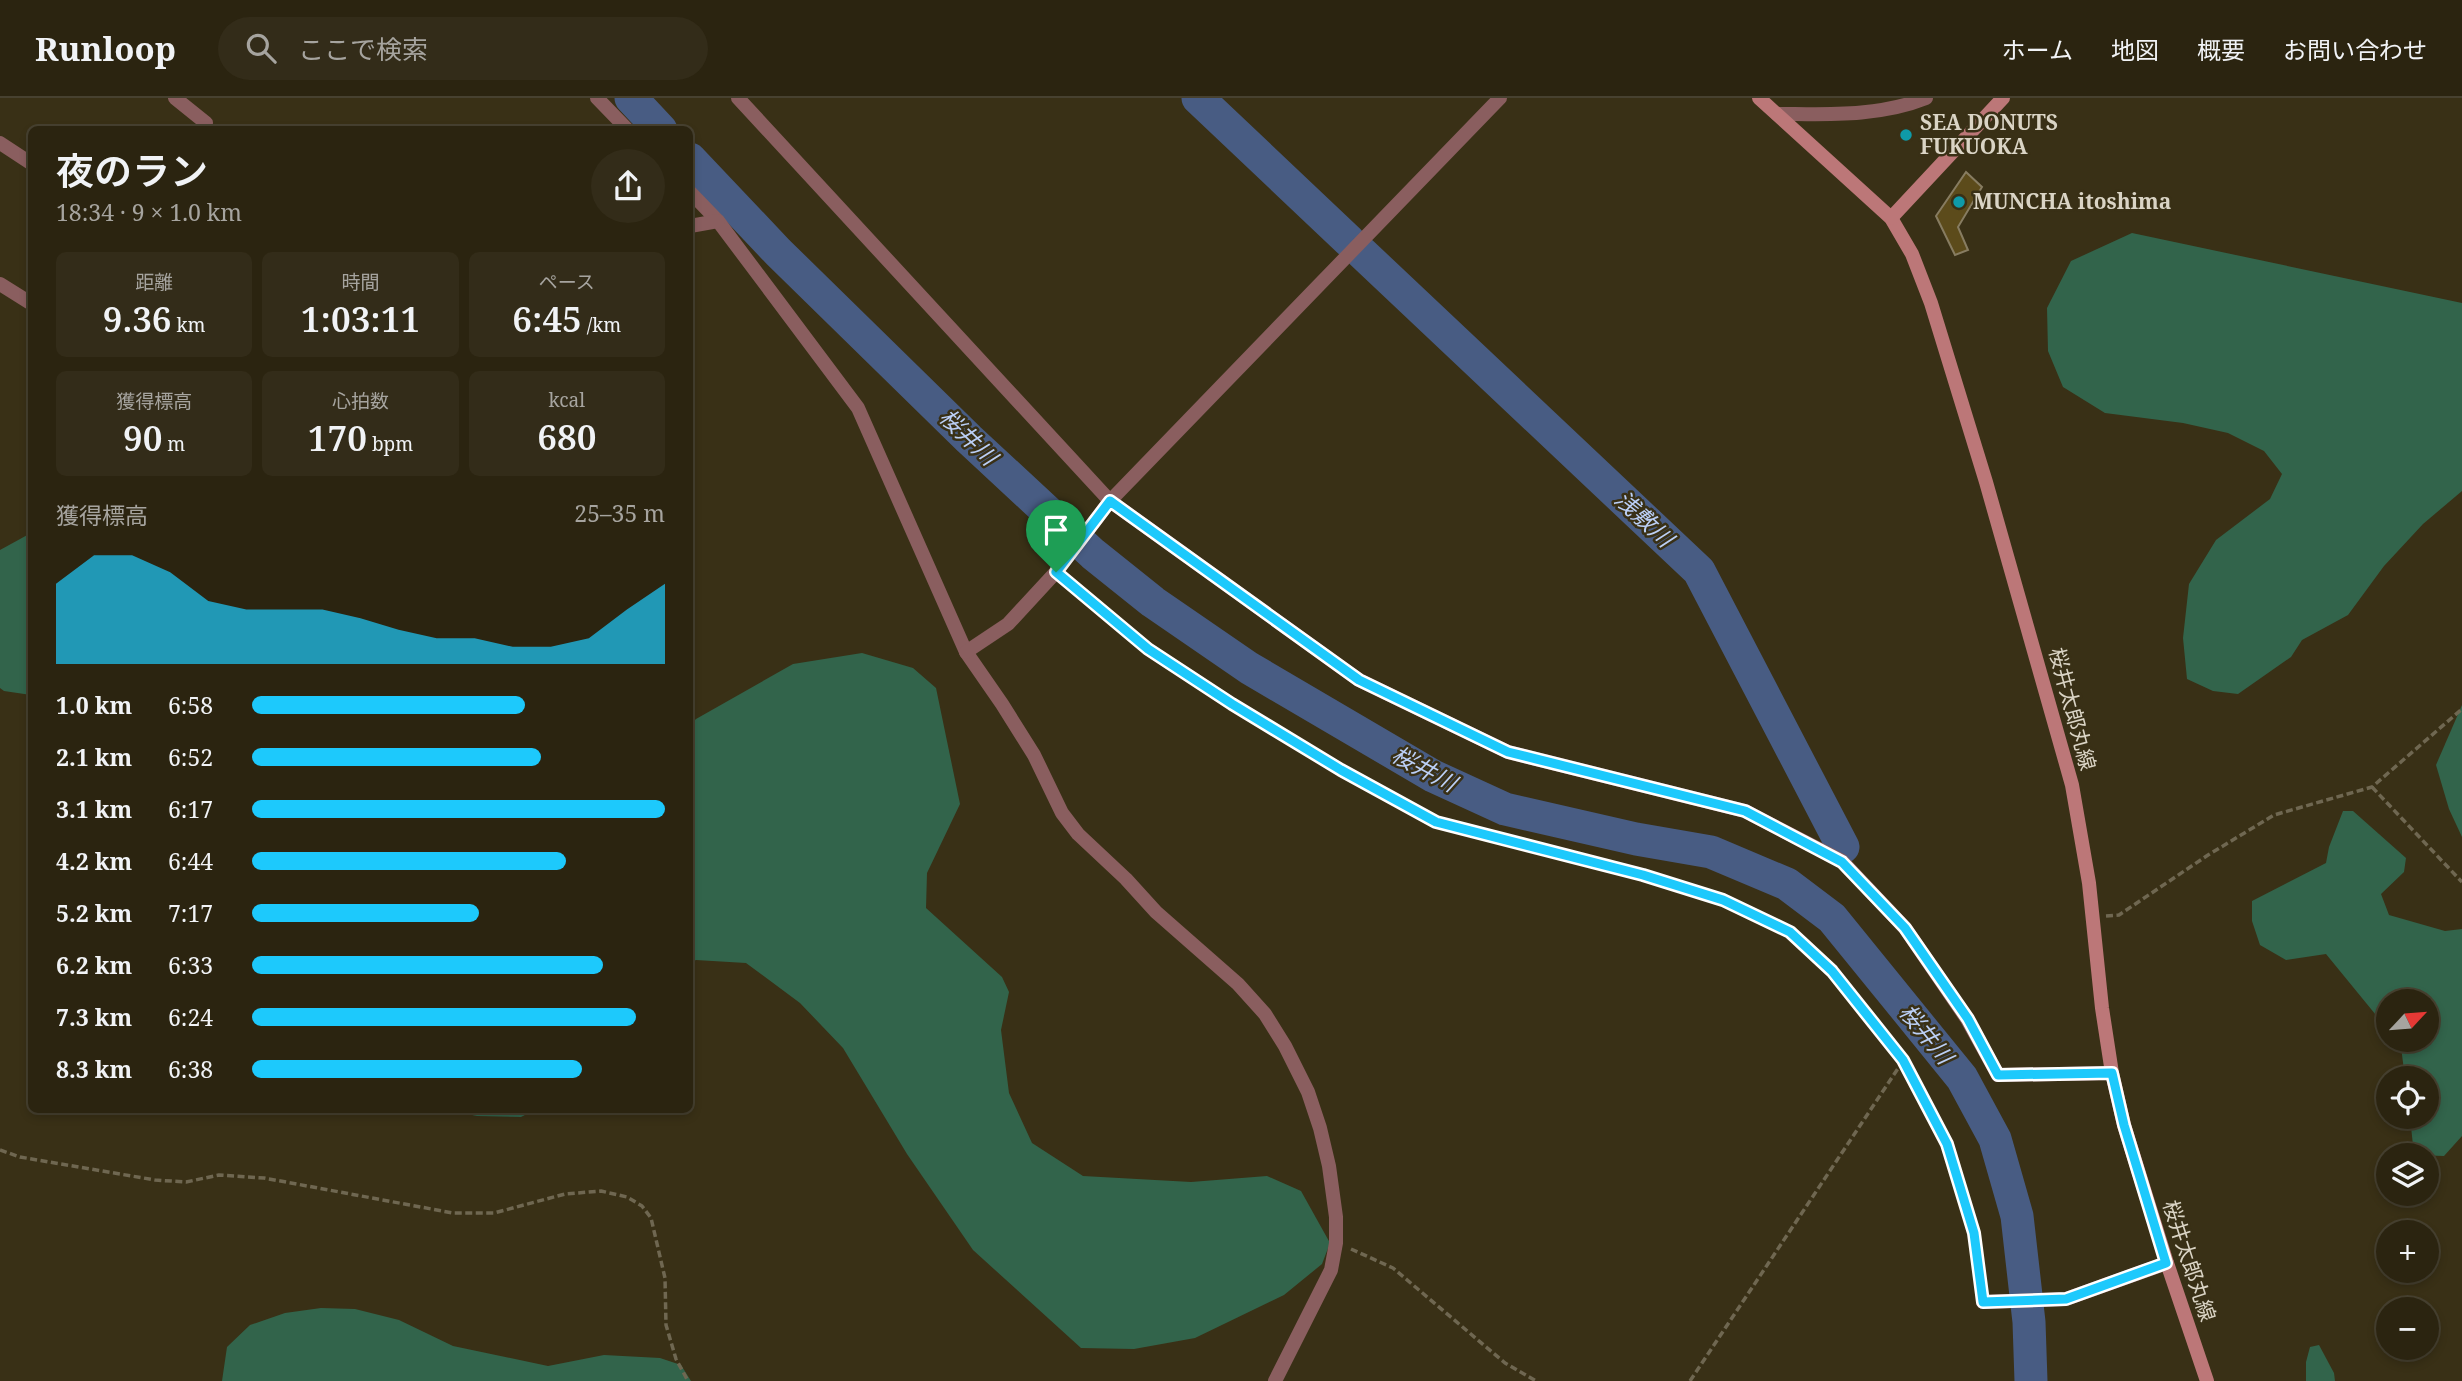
<!DOCTYPE html>
<html lang="ja">
<head>
<meta charset="utf-8">
<style>
  body { margin:0; font-family:"Noto Serif","Noto Sans JP",serif; background:#332c19; color:#f1f3f6; height:100vh; display:flex; flex-direction:column; font-size:26px; white-space:nowrap }
  * { box-sizing:border-box; margin:0 }
  p { font-size:23px; color:#a6a49f }
  .icon { flex:none; width:38px; height:38px; fill:none; stroke:currentColor; stroke-width:2; stroke-linecap:round; stroke-linejoin:round }
  .map { position:relative; flex:1; overflow:hidden }
  .panel { position:absolute; left:28px; top:28px; width:665px; height:987px; display:flex; flex-direction:column; background:#2b2410; border-radius:10px; box-shadow:0 4px 10px #0003,0 0 0 2px #474130 }
  .panel>* { flex:none }
  .needle { width:46px; rotate:64deg }
  .buttons { position:absolute; left:2376px; top:891px; display:grid; gap:14px }
  .buttons a { display:grid; place-items:center; width:63px; height:63px; border-radius:50%; background:#2b2410; box-shadow:0 4px 10px #0003,0 0 0 2px #474130; font-size:35px }
  .pin { position:absolute; display:grid; place-items:center; width:60px; height:60px; color:#fff; margin:-72px -30px; border-radius:50% 50% 50% 0; rotate:-45deg; box-shadow:0 0 7px #0007 }
  .pin .icon { rotate:45deg }
  .round { display:grid; place-items:center; flex:none; width:74px; height:74px; border-radius:37px; background:#332c19 }
  .overview { display:flex; align-items:center; justify-content:space-between; height:119px; padding:0 28px }
  h1 { font-size:38px; font-weight:600; line-height:52px }
  .stats { display:grid; grid-template-columns:repeat(3,1fr); gap:10px; height:119px; padding:7px 28px }
  .stats div { display:grid; align-content:center; border-radius:10px; background:#332c19; text-align:center }
  .stats b { font-size:35px; font-weight:600 }
  .stats small { font-size:19px; font-weight:400 }
  .stats p { font-size:19px }
  .chart { height:196px; padding:14px 28px }
  .chart p { display:flex; justify-content:space-between }
  .chart svg { width:100%; height:126px; margin-top:7px; fill:#1dc9fc; opacity:.7 }
  ul { padding:0 28px; list-style:none; font-size:23px }
  li { display:grid; grid-template-columns:112px 84px 1fr; align-items:center; height:52px }
  li i { height:18px; border-radius:9px; background:#1dc9fc }
  header { display:flex; align-items:center; gap:42px; box-sizing:border-box; height:98px; padding:0 35px; background:#2b2410; border-bottom:2px solid #474130 }
  header strong { font-size:33px }
  nav { display:flex; gap:38px; margin-inline-start:auto; font-size:24px }
  .search { width:490px; height:63px; background:#332c19; display:flex; align-items:center; gap:18px; box-sizing:border-box; padding:0 24px; border-radius:38px; color:#a6a49f; font-size:26px }
  .map>svg:first-child { display:block }
  .forest { fill:#32644b }
  .lines { fill:none; stroke-linecap:round; stroke-linejoin:round }
  .river { stroke:#485c83; stroke-width:33 }
  .building { fill:#5c4b1b; stroke:#877c61; stroke-width:2 }
  .path { stroke:#6f6751; stroke-width:3.5; stroke-dasharray:7 3.5; stroke-linecap:butt }
  .street { stroke:#8a5e5f; stroke-width:14 }
  .secondary { stroke:#bc7778; stroke-width:14 }
  .route-casing { stroke:#fff; stroke-width:14 }
  .route { stroke:#1dc9fc; stroke-width:9 }
  .culture-dot { fill:#0f9aa8; stroke:#393016; stroke-width:2.5 }
  .labels { text-anchor:middle; stroke-width:5; stroke-linejoin:round; paint-order:stroke }
  .poi-label { font-size:21px; font-weight:bold; fill:#dad4c5; stroke:#393016; text-anchor:start }
  .street-label { font-size:21px; fill:#dad4c5; stroke:#393016 }
  .water-label { font-size:23px; font-style:italic; fill:#bbcff6; stroke:#393016 }
</style>
</head>
<body>
<header>
<strong>Runloop</strong>
<div class="search"><svg class="icon" aria-label="search" viewBox="0 0 24 24"><circle cx="10" cy="10" r="6"/><path d="M15 15l6 6"/></svg>ここで検索</div>
<nav><a>ホーム</a><a>地図</a><a>概要</a><a>お問い合わせ</a></nav>
</header>
<div class="map">
<svg width="2462" height="1283" viewBox="0 0 2462 1283">
  <rect width="100%" height="100%" fill="#393016"/>
  <g class="forest">
    <path d="M2132 135 2462 205V393L2423 426 2384 468 2348 517 2302 542 2291 559 2238 596 2213 593 2187 581 2183 540 2189 486 2216 442 2270 401 2282 376 2264 353 2228 335 2183 325 2105 315 2063 289 2048 253 2047 210 2071 163Z"/>
    <path d="M31 435V597L4 593 0 590V452Z"/>
    <path d="M862 555 913 570 936 590 960 706 927 775 926 810 1002 879 1009 894 1001 932 1009 995 1032 1045 1083 1078 1191 1084 1267 1078 1301 1093 1330 1145 1322 1166 1284 1197 1195 1240 1134 1251 1081 1250 973 1152 907 1056 843 950 800 905 746 865 696 862 690 865V627L696 621 793 566Z"/>
    <path d="M2462 607V739L2449 711 2436 667Z"/>
    <path d="M2343 713H2353L2406 760 2404 774 2381 796 2389 817 2445 833 2462 831V1038L2444 1058 2414 1057 2410 1019 2427 1018V980H2405L2401 949 2396 942H2427V903H2389V933L2326 856 2286 862 2260 847 2252 823V803L2326 765 2329 749Z"/>
    <path d="M447 1012H535L521 1019 477 1018Z"/>
    <path d="M321 1210 355 1211 399 1222 453 1248 548 1268 604 1257 660 1260 681 1267 691 1283H222L227 1249 250 1227 285 1215Z"/>
    <path d="M2319 1247 2334 1275 2335 1283H2306V1264L2310 1249Z"/>
  </g>
  <g class="lines">
    <g class="river">
      <path d="M631 0 661 32"/>
      <path d="M1198 0 1349 143"/>
      <path d="M690 61 778 154 969 341 1093 456 1153 504 1249 570 1433 678 1505 711 1636 741 1711 754 1787 786 1832 820 1962 980 1995 1041 2017 1118 2029 1224 2031 1283"/>
      <path d="M1362 155 1699 473 1843 749"/>
    </g>
  </g>
  <path class="building" d="M1966 74 1982 89 1958 129 1968 152 1955 157 1936 118Z"/>
  <g class="lines">
    <g class="path">
      <path d="M1068 485 1148 551 1232 606 1341 672 1436 724 1643 777 1723 802 1790 834 1832 873 1903 963 1947 1046 1974 1135 1981 1189"/>
      <path d="M2372 689 2462 784"/>
      <path d="M2106 818 2119 817 2208 757 2274 717 2372 689 2462 611"/>
      <path d="M0 1052 20 1059 155 1082 186 1084 219 1077 264 1080 453 1115H494L565 1096 601 1093 627 1099 642 1108 651 1120 665 1180 666 1227 676 1261 688 1283"/>
      <path d="M1351 1151 1393 1170 1505 1265 1536 1283"/>
      <path d="M1690 1283 1903 963"/>
    </g>
    <g class="street">
      <path d="M175 0 206 25 200 32"/>
      <path d="M597 0 628 32"/>
      <path d="M738 0 1110 403 1359 582 1508 654 1745 713 1842 763 1905 830 1967 921 1998 977 2112 975"/>
      <path d="M1777 16C1826 16 1879 19 1926 0"/>
      <path d="M0 45 32 66"/>
      <path d="M690 94 718 123 858 310 966 554 1002 606 1034 657 1062 715 1078 736 1126 781 1156 814 1238 886 1265 916 1285 948 1308 994 1320 1030 1329 1068 1336 1119V1145L1331 1172 1275 1283"/>
      <path d="M690 128 718 123"/>
      <path d="M0 186 32 206"/>
      <path d="M966 554 1008 526 1056 474 1110 403 1500 0"/>
      <path d="M1983 1204 2066 1201 2167 1165"/>
    </g>
    <g class="secondary">
      <path d="M1759 0 1891 120 1912 156 1931 205 1986 384 2072 687 2089 785 2102 910 2112 975 2124 1027 2167 1165 2207 1283"/>
      <path d="M1891 120 2003 0"/>
    </g>
  </g>
  <g class="lines">
    <defs>
      <path id="route" d="M1110 403 1359 582 1508 654 1745 713 1842 764 1905 830 1968 921 1998 977 2112 975 2124 1027 2166 1165 2066 1201 1983 1204 1974 1135 1947 1046 1903 962 1832 873 1790 834 1723 802 1643 777 1436 724 1341 672 1232 606 1148 551 1056 474Z"/>
    </defs>
    <use href="#route" class="route-casing"/>
    <use href="#route" class="route"/>
  </g>
  <g class="culture-dot">
    <circle cx="1906" cy="37" r="7"/>
    <circle cx="1959" cy="104" r="7"/>
  </g>
  <g class="labels">
    <g class="poi-label">
      <text x="1920" y="32">SEA DONUTS<tspan x="1920" dy="24">FUKUOKA</tspan></text>
      <text x="1973" y="111">MUNCHA itoshima</text>
    </g>
    <g class="street-label">
      <text transform="translate(2072 611) rotate(75)" y="7">桜井太郎丸線</text>
      <text transform="translate(2189 1163) rotate(72)" y="7">桜井太郎丸線</text>
    </g>
    <g class="water-label">
      <text transform="translate(968 339) rotate(44)" y="8">桜井川</text>
      <text transform="translate(1644 421) rotate(43)" y="8">浅敷川</text>
      <text transform="translate(1424 671) rotate(28)" y="8">桜井川</text>
      <text transform="translate(1926 936) rotate(51)" y="8">桜井川</text>
    </g>
  </g>
</svg>
<div class="buttons">
<a><svg class="needle" viewBox="-14 -14 28 28"><path d="M0-13l5 13h-10z" fill="#e53935"/><path d="M0 13l5-13h-10z" fill="#a6a49f"/></svg></a>
<a><svg class="icon" aria-label="locate" viewBox="0 0 24 24"><circle cx="12" cy="12" r="6"/><path d="M12 2v4M12 18v4M2 12h4M18 12h4"/></svg></a>
<a><svg class="icon" aria-label="layers" viewBox="0 0 24 24"><path d="M12 4l9 5-9 5-9-5zM3 14l9 5 9-5"/></svg></a>
<a>+</a>
<a>−</a>
</div>
<div class="pin" style="left:1056px;top:474px;background:#1e9e55"><svg class="icon" aria-label="arrive" viewBox="0 0 24 24"><path d="M6 21V4h12l-3 4 3 4H6"/></svg></div>
<section class="panel">
<div class="overview"><div><h1>夜のラン</h1><p>18:34 · 9 × 1.0 km</p></div><a class="round"><svg class="icon" aria-label="share" viewBox="0 0 24 24"><path d="M12 15V3M7 8l5-5 5 5M5 13v7h14v-7"/></svg></a></div>
<div class="stats">
<div><p>距離</p><b>9.36<small> km</small></b></div>
<div><p>時間</p><b>1:03:11</b></div>
<div><p>ペース</p><b>6:45<small> /km</small></b></div>
</div>
<div class="stats">
<div><p>獲得標高</p><b>90<small> m</small></b></div>
<div><p>心拍数</p><b>170<small> bpm</small></b></div>
<div><p>kcal</p><b>680</b></div>
</div>
<div class="chart"><p><span>獲得標高</span>25–35 m</p>
<svg viewBox="0 0 160 44" preserveAspectRatio="none"><path d="M0 44V16L10 6L20 6L30 12L40 22L50 25L60 25L70 25L80 28L90 32L100 35L110 35L120 38L130 38L140 35L150 25L160 16V44z"/></svg>
</div>
<ul>
<li><b>1.0 km</b>6:58<i style="width:66%"></i></li>
<li><b>2.1 km</b>6:52<i style="width:70%"></i></li>
<li><b>3.1 km</b>6:17<i style="width:100%"></i></li>
<li><b>4.2 km</b>6:44<i style="width:76%"></i></li>
<li><b>5.2 km</b>7:17<i style="width:55%"></i></li>
<li><b>6.2 km</b>6:33<i style="width:85%"></i></li>
<li><b>7.3 km</b>6:24<i style="width:93%"></i></li>
<li><b>8.3 km</b>6:38<i style="width:80%"></i></li>
</ul>
</section>
</div>
</body>
</html>
